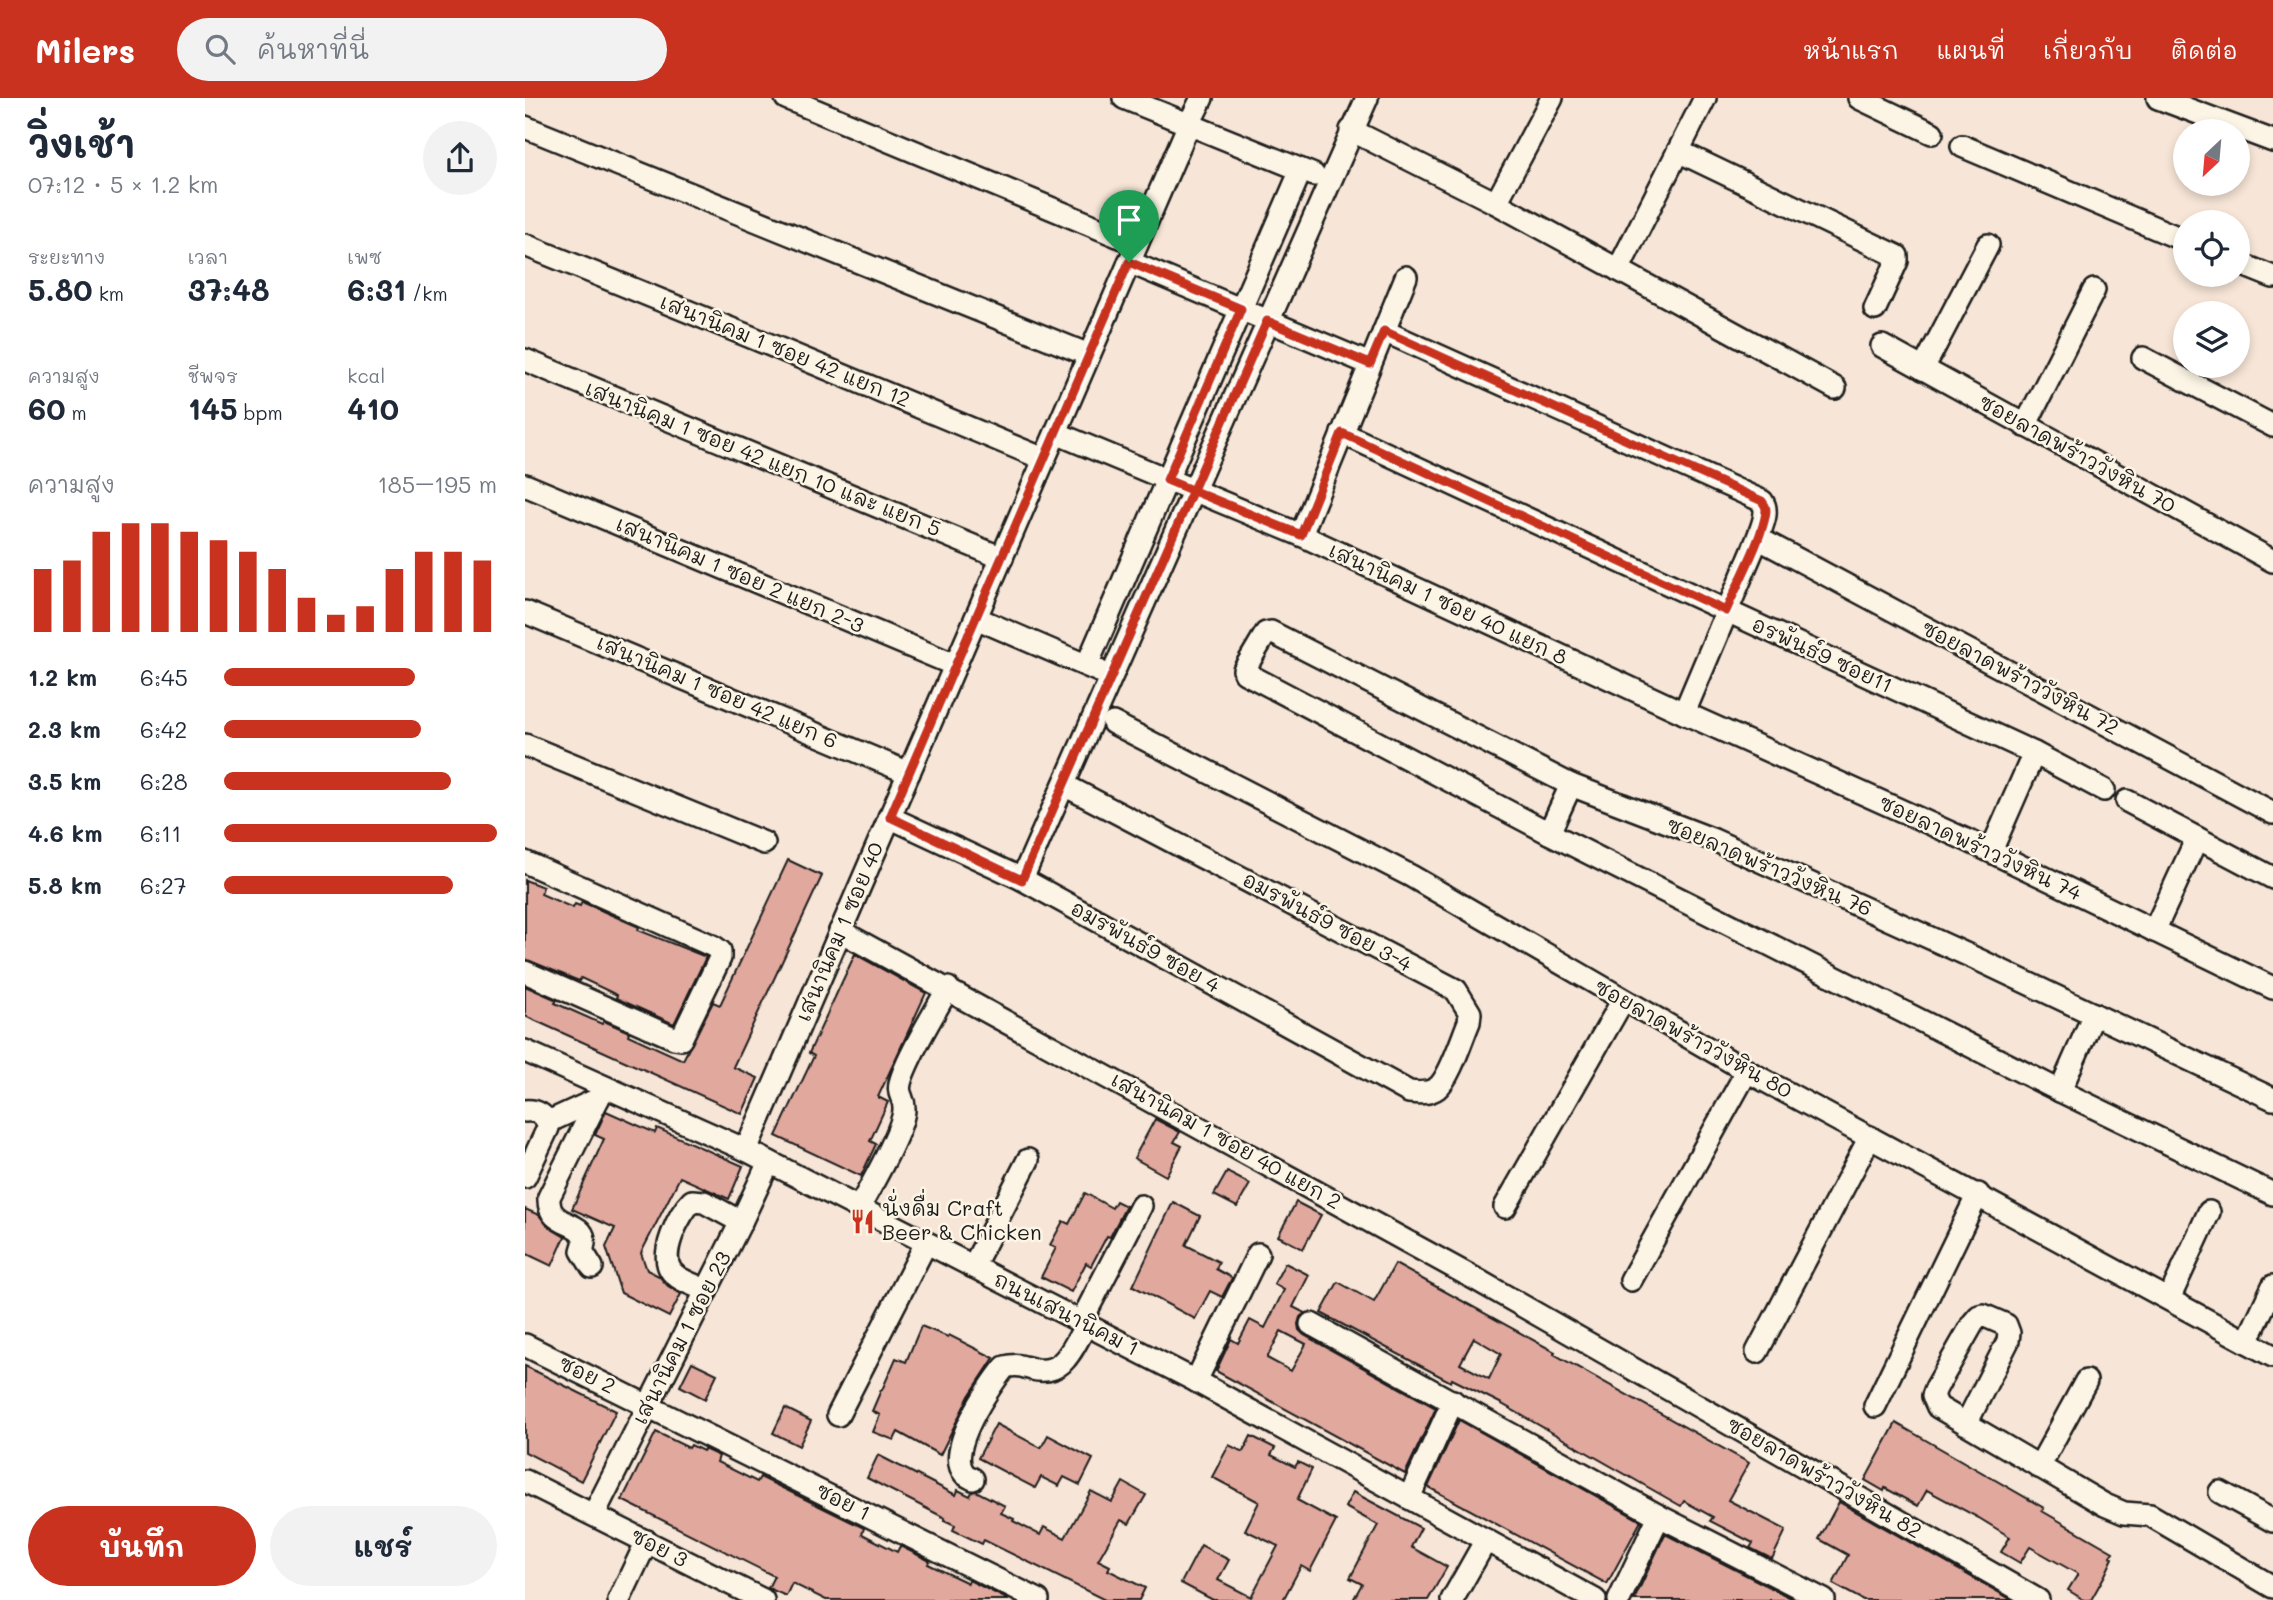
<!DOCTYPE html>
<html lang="th">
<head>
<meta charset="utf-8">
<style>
  body { margin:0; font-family:Mali,"Playpen Sans Thai",sans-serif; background:#f2f2f3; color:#1f2937; height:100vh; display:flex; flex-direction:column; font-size:26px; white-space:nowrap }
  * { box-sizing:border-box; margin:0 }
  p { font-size:23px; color:#747a83 }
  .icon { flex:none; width:38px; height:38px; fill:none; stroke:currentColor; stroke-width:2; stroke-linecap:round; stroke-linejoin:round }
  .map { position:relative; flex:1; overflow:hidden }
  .sheet { display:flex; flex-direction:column; background:#fff; width:525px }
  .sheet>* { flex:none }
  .needle { width:46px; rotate:206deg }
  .buttons { position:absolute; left:1648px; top:21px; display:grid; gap:14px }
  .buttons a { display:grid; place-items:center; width:77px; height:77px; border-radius:50%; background:#fff; box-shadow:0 4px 10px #0003; font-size:35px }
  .pin { position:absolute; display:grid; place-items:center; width:60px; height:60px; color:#fff; margin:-72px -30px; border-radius:50% 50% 50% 0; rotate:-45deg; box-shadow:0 0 7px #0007 }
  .pin .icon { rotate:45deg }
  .round { display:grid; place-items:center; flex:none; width:74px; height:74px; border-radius:37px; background:#f2f2f3 }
  .headline { display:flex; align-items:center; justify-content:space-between; height:119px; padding:0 28px }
  h1 { font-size:38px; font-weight:700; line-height:52px }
  .figures { display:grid; grid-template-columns:repeat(3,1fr); gap:10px; height:119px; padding:7px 28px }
  .figures div { display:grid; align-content:center }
  .figures b { font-size:30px; font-weight:700 }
  .figures small { font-size:19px; font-weight:400 }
  .figures p { font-size:19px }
  .chart { height:196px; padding:14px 28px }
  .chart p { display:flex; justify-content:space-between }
  .chart svg { width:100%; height:126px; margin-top:7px; stroke:#c8321e; stroke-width:6 }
  .button { display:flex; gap:14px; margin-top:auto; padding:14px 28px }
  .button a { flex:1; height:80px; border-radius:42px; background:#c8321e; color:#fff; font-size:28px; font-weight:700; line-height:80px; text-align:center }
  .button a+a { background:#f2f2f3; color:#1f2937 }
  ul { padding:0 28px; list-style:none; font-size:23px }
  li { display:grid; grid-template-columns:112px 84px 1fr; align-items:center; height:52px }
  li i { height:18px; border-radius:9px; background:#c8321e }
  header { display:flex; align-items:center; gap:42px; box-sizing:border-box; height:98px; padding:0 35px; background:#c8321e; color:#fff }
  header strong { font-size:33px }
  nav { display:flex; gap:38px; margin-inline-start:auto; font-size:24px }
  .search { width:490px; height:63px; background:#f2f2f3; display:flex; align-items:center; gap:18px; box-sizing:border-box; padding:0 24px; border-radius:38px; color:#747a83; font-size:26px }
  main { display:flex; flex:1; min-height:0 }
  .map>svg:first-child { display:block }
  .building { fill:#e1a89e; stroke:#1c1c1c; stroke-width:2; fill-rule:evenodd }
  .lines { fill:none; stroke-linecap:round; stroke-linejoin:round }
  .minor-casing { stroke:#1c1c1c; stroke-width:26 }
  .minor { stroke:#fcf5e5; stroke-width:21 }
  .route-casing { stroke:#fff; stroke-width:14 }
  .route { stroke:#c8321e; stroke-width:9 }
  .labels { text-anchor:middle; stroke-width:5; stroke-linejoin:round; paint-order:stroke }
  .street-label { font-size:21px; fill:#1c1c1c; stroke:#fcf5e5 }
  .poi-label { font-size:21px; fill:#1c1c1c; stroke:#fcf5e5; text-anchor:start }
</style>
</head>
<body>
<header>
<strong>Milers</strong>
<div class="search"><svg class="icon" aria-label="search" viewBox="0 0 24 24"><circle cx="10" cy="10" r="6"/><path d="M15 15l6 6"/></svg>ค้นหาที่นี่</div>
<nav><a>หน้าแรก</a><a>แผนที่</a><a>เกี่ยวกับ</a><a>ติดต่อ</a></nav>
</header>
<main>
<section class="sheet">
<div class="headline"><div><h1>วิ่งเช้า</h1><p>07:12 · 5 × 1.2 km</p></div><a class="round"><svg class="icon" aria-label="share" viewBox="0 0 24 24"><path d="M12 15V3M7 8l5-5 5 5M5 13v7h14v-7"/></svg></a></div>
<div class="figures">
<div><p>ระยะทาง</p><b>5.80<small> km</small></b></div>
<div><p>เวลา</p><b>37:48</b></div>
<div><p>เพซ</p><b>6:31<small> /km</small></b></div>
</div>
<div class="figures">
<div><p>ความสูง</p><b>60<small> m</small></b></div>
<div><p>ชีพจร</p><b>145<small> bpm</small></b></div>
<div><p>kcal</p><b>410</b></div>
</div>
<div class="chart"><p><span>ความสูง</span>185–195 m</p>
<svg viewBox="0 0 160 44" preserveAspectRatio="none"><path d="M5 44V22M15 44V19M25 44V9M35 44V6M45 44V6M55 44V9M65 44V12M75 44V16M85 44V22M95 44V32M105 44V38M115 44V35M125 44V22M135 44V16M145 44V16M155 44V19"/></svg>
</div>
<ul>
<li><b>1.2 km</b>6:45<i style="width:70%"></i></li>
<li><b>2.3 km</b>6:42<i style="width:72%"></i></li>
<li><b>3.5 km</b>6:28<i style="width:83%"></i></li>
<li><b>4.6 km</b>6:11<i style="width:100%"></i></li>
<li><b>5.8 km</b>6:27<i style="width:84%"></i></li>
</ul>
<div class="button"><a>บันทึก</a><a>แชร์</a></div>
</section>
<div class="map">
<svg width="1748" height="1502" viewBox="0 0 1748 1502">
  <rect width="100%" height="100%" fill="#f7e6d7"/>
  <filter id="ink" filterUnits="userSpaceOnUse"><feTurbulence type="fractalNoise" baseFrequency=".0143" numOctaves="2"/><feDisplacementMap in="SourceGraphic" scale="14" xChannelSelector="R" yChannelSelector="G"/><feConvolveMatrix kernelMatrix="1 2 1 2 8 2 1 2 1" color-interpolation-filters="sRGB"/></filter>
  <g filter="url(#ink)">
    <g class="building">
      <path d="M263 762 297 778 208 969 233 980 217 1016 0 918V888L32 902 30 905 77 926 79 923 104 934 103 937 158 962 188 904 195 907Z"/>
      <path d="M0 782 18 789 16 796 48 810 50 806 55 808 57 804 114 829 113 832 181 859 149 926 91 900 92 897 56 880 54 883 0 861Z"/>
      <path d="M330 856 401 895 353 999 363 1004 345 1043 351 1046 336 1078 251 1038 289 958 284 955Z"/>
      <path d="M81 1013 130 1035 132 1030 218 1068 204 1101 155 1079 116 1155 122 1172 134 1178 143 1188 156 1196 144 1219 96 1195 81 1149 90 1130 47 1111 79 1041 70 1037Z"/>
      <path d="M630 1021 655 1034 649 1044 657 1048 641 1078 609 1060Z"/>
      <path d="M702 1074 725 1086 712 1109 689 1097Z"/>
      <path d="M560 1095 587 1110 591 1103 601 1108 585 1139 582 1138 566 1168 561 1165 546 1194 516 1179 531 1150 525 1147 538 1123 544 1126Z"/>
      <path d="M648 1104 675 1118 661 1147 694 1164 691 1171 707 1180 697 1199 685 1193 670 1221 608 1188Z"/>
      <path d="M771 1104 796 1117 778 1151 753 1138Z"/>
      <path d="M0 1111 14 1117 25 1130 40 1139 27 1168 0 1155Z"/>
      <path d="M760 1165 784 1177 768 1209 780 1215 775 1219 773 1226 774 1232 779 1237 911 1310 880 1376 691 1273 706 1241 713 1245 725 1222 740 1230 759 1192 749 1186ZM756 1233 781 1246 766 1273 742 1260Z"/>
      <path d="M870 1166 1030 1254 1029 1256 1224 1365 1203 1402 1261 1432 1247 1461 1225 1450 1228 1445 1185 1423 1188 1419 1159 1403 1156 1408 975 1305 927 1281 926 1284 796 1215 813 1184 849 1204ZM949 1240 976 1256 964 1281 935 1266Z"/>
      <path d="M396 1228 423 1239 424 1237 469 1260 444 1298 415 1357 373 1334 369 1342 348 1334 355 1317 347 1313 356 1292H357L371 1260 381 1264Z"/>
      <path d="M167 1264 192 1276 180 1301 155 1288Z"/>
      <path d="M0 1268 91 1313 56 1383 0 1354Z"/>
      <path d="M260 1310 286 1323 274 1348 248 1335Z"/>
      <path d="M934 1322 1116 1423 1082 1486 903 1389Z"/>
      <path d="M1371 1325 1519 1410 1517 1413 1588 1454 1585 1458 1588 1460 1580 1477 1566 1502H1559L1543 1492 1553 1476 1505 1449 1495 1465 1476 1454 1485 1439 1454 1420 1402 1392 1393 1408 1360 1390 1359 1393 1340 1382Z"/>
      <path d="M471 1326 516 1350 523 1337 568 1361 555 1387 539 1379 534 1388 516 1379 510 1390 453 1360Z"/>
      <path d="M131 1334 164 1350 166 1347 178 1353 179 1351 194 1358 192 1364 232 1384 235 1379 339 1430 337 1436 372 1454 375 1448 405 1463 403 1466 443 1485 444 1482 484 1502H301L267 1485 261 1498 243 1490 249 1478 97 1402Z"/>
      <path d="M726 1338 750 1350 746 1357 770 1369 773 1364 787 1371 772 1402 811 1423 785 1473 776 1468 758 1502H688L656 1485 676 1447 704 1462 693 1482 726 1499 753 1448 720 1432 734 1404 687 1379 704 1347 718 1354Z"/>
      <path d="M353 1357 431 1397 433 1392 445 1398 447 1394 451 1393 480 1408 476 1415 489 1421 488 1423 515 1437 519 1429 540 1440 566 1393 587 1404 598 1384 621 1397 604 1426 596 1422 573 1462 585 1468 583 1472 620 1490 614 1502H580L459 1442 457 1446 428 1432 430 1427 419 1422 420 1420 342 1380Z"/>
      <path d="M828 1394 896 1430 886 1449 922 1469 903 1502H828L837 1486 825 1480 853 1427 820 1409Z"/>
      <path d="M1314 1404 1335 1416 1487 1502H1338L1308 1486 1323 1457 1294 1441Z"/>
      <path d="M1140 1436 1270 1502H1109Z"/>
    </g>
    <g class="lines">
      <defs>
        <g id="minor">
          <path d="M261 0 612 146"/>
          <path d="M599 0 789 77"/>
          <path d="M1334 0 1407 35"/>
          <path d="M1633 0 1748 43"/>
          <path d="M0 29 564 257"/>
          <path d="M826 32 971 105 1310 290"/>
          <path d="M1437 48 1661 143"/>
          <path d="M1153 53 1372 158V163L1350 211"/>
          <path d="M971 105 1027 0"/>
          <path d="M0 147 226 239 519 361"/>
          <path d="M604 164 845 266"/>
          <path d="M1713 165 1748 179"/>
          <path d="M1093 172 1180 0"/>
          <path d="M859 233 1237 403C1245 414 1236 430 1232 442L1159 615"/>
          <path d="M1357 248 1748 463"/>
          <path d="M1618 260 1748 328"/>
          <path d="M0 262 477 460"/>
          <path d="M1398 271 1463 147"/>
          <path d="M1500 328 1569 192"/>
          <path d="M531 335 776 437 1159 615 1446 744 1748 890"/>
          <path d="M817 335 1509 655 1579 692"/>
          <path d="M0 387 430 567"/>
          <path d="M776 437 881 179"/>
          <path d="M1242 445 1748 715"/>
          <path d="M0 514 384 675"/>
          <path d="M451 520 574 573"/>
          <path d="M562 567 776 72"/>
          <path d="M588 625 886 778 1222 973 1748 1258"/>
          <path d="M0 647 239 745"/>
          <path d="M1602 703 1748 780"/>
          <path d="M364 719 497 781 884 994C893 995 904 996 912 990 925 980 937 940 944 924L945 915 931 892 539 687"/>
          <path d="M1024 735 1046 687"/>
          <path d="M1466 753 1509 655"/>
          <path d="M0 764 188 848 195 853V860L156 941 149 940 0 874"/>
          <path d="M497 781 842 0"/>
          <path d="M315 833 954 1183 1513 1502"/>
          <path d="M1629 833 1672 740"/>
          <path d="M0 953 221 1052 334 1110 671 1283 1070 1502"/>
          <path d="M1535 993 1569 916"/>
          <path d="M1748 1001 1456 863 1189 742 1046 687 746 534 741 535 719 572 720 575 1024 735 1535 993 1748 1096"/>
          <path d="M0 1013C10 1012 17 1015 23 1024"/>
          <path d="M221 1052 664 26 677 0"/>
          <path d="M0 1079 23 1030V1024L73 1001"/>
          <path d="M980 1109 1098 902"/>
          <path d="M334 1110C345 1089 378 1033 379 1012 380 996 369 999 378 976 389 947 408 918 423 890"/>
          <path d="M67 1169 57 1153C58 1149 60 1145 59 1141 56 1121 22 1130 24 1099L79 989"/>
          <path d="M448 1169 503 1062"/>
          <path d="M1106 1182 1222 973"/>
          <path d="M182 1192C171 1188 155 1183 147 1174 133 1157 154 1116 167 1103L179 1104 216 1124"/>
          <path d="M1644 1201 1684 1114"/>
          <path d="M556 1224 616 1108"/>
          <path d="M786 1226 1134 1418 1299 1502"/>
          <path d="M1722 1244 1748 1188"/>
          <path d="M0 1247 513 1502"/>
          <path d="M1232 1254 1345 1039"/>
          <path d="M671 1283 733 1156"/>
          <path d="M1350 1308 1453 1096"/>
          <path d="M313 1317 401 1145"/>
          <path d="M1441 1326 1483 1243 1484 1235 1481 1227 1458 1217 1454 1218 1448 1225 1411 1290 1408 1298 1413 1309 1580 1407 1599 1415 1625 1417 1748 1489"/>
          <path d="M1514 1369 1561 1283"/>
          <path d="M448 1381C445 1379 441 1378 439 1375 420 1353 465 1287 480 1269 492 1266 496 1268 507 1271 539 1279 547 1250 561 1227"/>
          <path d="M0 1383 238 1502"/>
          <path d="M1695 1394 1748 1423"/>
          <path d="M884 1400 928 1303"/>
          <path d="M69 1416 216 1124 244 1064"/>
          <path d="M94 1502 122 1443"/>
          <path d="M927 1502 961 1442"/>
          <path d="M1094 1502 1134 1418"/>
        </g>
      </defs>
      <use href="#minor" class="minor-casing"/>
      <use href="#minor" class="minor"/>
    </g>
  </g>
  <g class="lines" filter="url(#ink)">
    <defs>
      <path id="route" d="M604 164 365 719 497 782C579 595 661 409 742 223L845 266 859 233 1237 403C1240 408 1241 407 1241 413 1239 437 1211 489 1201 513L817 335 776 437 642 382 716 211 604 164"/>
    </defs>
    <use href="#route" class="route-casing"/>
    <use href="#route" class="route"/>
  </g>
  <defs>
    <symbol id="restaurant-bare" viewBox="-9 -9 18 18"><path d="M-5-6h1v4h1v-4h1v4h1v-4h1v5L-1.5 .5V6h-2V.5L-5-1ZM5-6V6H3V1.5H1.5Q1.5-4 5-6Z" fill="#c8321e" stroke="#fcf5e5" stroke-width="2.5" paint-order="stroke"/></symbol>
  </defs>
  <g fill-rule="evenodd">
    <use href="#restaurant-bare" x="320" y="1106" width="35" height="35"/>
  </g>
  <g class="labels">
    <g class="street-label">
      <text transform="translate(260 253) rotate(22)" y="7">เสนานิคม 1 ซอย 42 แยก 12</text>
      <text transform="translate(1552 356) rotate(29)" y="7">ซอยลาดพร้าววังหิน 70</text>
      <text transform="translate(238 361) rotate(22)" y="7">เสนานิคม 1 ซอย 42 แยก 10 และ แยก 5</text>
      <text transform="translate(215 477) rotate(23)" y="7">เสนานิคม 1 ซอย 2 แยก 2-3</text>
      <text transform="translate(923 506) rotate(25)" y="7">เสนานิคม 1 ซอย 40 แยก 8</text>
      <text transform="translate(1297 557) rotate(25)" y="7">อรพันธ์9 ซอย11</text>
      <text transform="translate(1495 580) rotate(28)" y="7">ซอยลาดพร้าววังหิน 72</text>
      <text transform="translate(192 594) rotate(23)" y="7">เสนานิคม 1 ซอย 42 แยก 6</text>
      <text transform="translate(1455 750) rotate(25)" y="7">ซอยลาดพร้าววังหิน 74</text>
      <text transform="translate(1244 769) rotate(23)" y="7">ซอยลาดพร้าววังหิน 76</text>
      <text transform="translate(802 824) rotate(28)" y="7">อมรพันธ์9 ซอย 3-4</text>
      <text transform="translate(315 834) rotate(-67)" y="7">เสนานิคม 1 ซอย 40</text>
      <text transform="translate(620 849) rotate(29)" y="7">อมรพันธ์9 ซอย 4</text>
      <text transform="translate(1168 941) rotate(29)" y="7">ซอยลาดพร้าววังหิน 80</text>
      <text transform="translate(701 1043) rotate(29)" y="7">เสนานิคม 1 ซอย 40 แยก 2</text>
      <text transform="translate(541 1216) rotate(27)" y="7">ถนนเสนานิคม 1</text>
      <text transform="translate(157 1240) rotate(-63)" y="7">เสนานิคม 1 ซอย 23</text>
      <text transform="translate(62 1277) rotate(26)" y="7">ซอย 2</text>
      <text transform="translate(1299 1380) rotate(30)" y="7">ซอยลาดพร้าววังหิน 82</text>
      <text transform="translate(318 1404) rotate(27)" y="7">ซอย 1</text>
      <text transform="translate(134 1450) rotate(27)" y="7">ซอย 3</text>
    </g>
    <g class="poi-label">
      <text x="357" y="1118">นั่งดื่ม Craft<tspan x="357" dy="24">Beer &amp; Chicken</tspan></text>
    </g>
  </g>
</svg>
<div class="buttons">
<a><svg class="needle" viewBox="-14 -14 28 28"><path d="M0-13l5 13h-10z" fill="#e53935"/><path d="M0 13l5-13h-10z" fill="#747a83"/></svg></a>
<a><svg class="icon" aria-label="locate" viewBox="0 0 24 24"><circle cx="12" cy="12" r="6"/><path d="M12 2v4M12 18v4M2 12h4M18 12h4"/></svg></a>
<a><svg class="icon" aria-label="layers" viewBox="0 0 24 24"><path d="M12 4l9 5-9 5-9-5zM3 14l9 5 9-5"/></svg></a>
</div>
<div class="pin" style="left:604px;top:164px;background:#1e9e55"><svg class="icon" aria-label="arrive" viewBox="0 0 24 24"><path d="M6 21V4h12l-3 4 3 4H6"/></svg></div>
</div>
</main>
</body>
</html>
